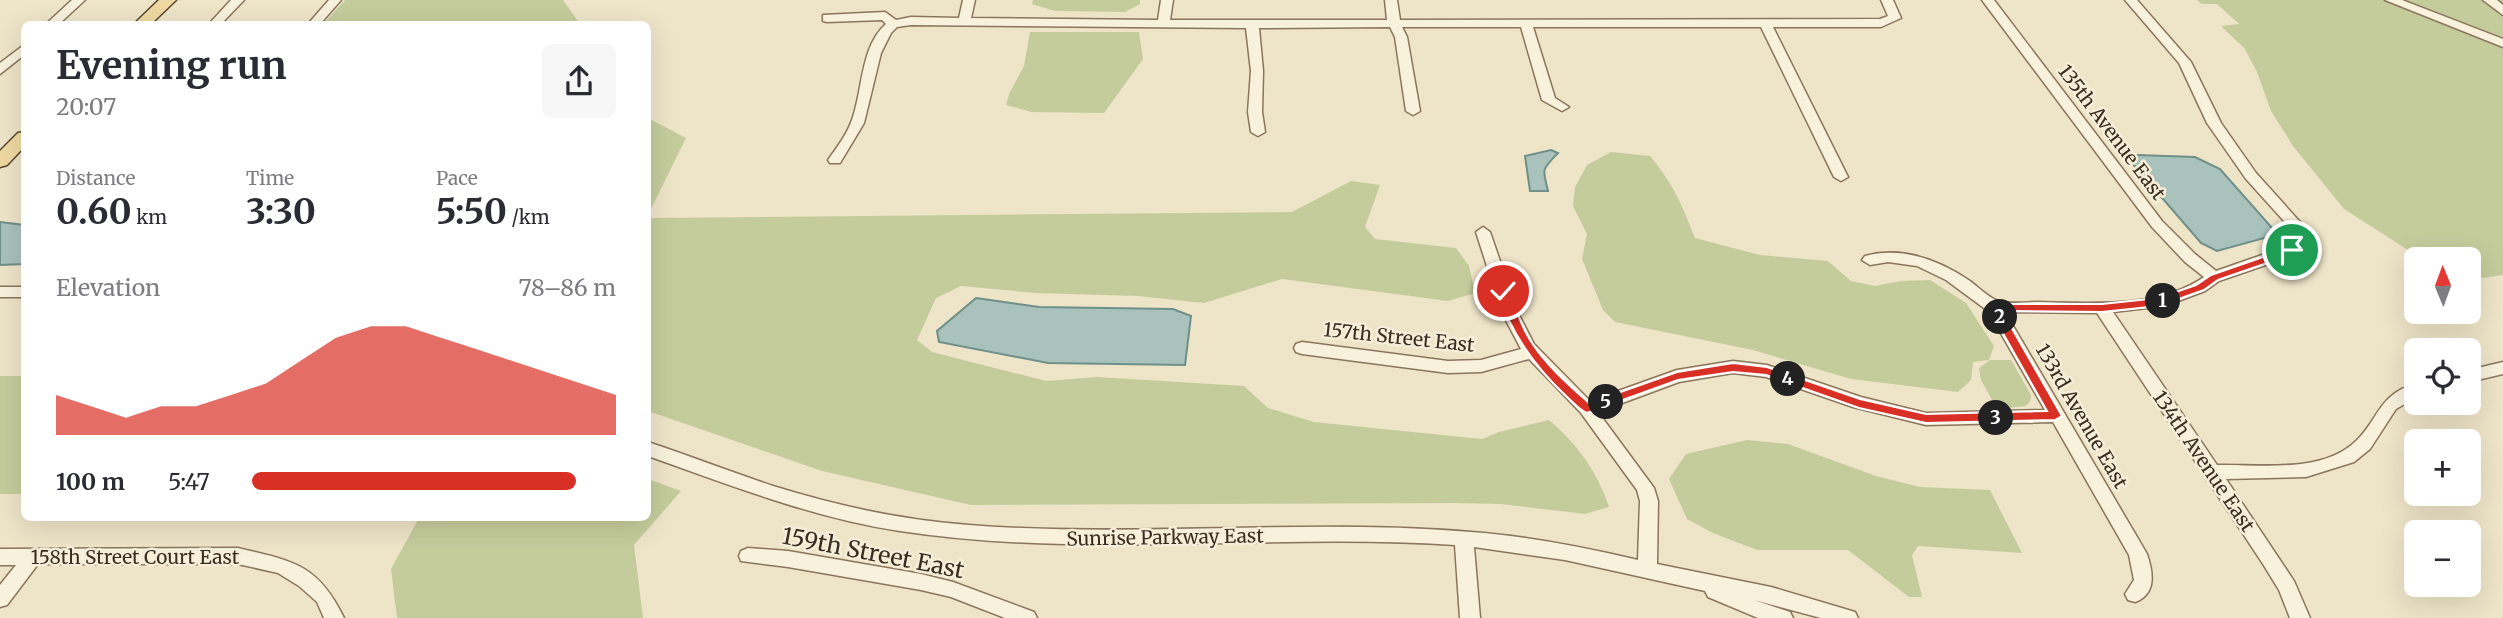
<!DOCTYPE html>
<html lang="en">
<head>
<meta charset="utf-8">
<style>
  body { margin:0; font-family:Merriweather,serif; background:#f7f7f7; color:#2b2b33; height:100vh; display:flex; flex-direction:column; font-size:26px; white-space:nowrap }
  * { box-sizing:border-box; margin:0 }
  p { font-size:23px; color:#7c7c81 }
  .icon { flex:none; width:38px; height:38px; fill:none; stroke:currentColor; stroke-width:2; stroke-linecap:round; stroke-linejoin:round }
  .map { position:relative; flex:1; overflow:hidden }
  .drawer { position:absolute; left:21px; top:21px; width:630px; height:500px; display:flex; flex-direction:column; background:#fff; border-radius:10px; box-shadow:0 7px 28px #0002 }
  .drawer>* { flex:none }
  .needle { width:46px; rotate:359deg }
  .buttons { position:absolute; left:2404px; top:247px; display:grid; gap:14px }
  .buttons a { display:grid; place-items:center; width:77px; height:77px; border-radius:10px; background:#fff; box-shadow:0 7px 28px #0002; font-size:35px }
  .pin { position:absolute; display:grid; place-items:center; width:60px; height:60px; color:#fff; margin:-30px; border:4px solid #fff; border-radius:50%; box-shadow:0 2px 7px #0007 }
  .km { position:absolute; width:35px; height:35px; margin:-18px; border-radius:50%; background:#222; color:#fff; font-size:19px; line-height:35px; text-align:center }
  .round { display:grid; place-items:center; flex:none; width:74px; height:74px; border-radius:10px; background:#f7f7f7 }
  .headline { display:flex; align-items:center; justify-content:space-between; height:119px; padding:0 35px }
  h1 { font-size:38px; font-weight:700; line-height:52px }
  .stats { display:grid; grid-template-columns:repeat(3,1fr); gap:10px; height:119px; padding:7px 35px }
  .stats div { display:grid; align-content:center }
  .stats b { font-size:35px; font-weight:700 }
  .stats small { font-size:19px; font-weight:400 }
  .stats p { font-size:19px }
  .chart { height:196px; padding:14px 35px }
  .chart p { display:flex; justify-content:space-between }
  .chart svg { width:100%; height:126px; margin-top:7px; fill:#d93025; opacity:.7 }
  ul { padding:0 35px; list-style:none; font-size:23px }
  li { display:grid; grid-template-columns:112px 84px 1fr; align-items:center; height:52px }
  li i { height:18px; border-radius:9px; background:#d93025 }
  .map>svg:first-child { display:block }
  .green { fill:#c5cc9c }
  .water { fill:#a9c2bb; stroke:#6f9089; stroke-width:2 }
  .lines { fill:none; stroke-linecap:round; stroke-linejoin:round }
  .minor-casing { stroke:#8a765d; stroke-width:3 }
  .major-casing { stroke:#584431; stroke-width:3 }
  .minor { fill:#f8f1dc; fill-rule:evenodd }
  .major { fill:#efd9a2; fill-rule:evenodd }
  .route { fill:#d93025; stroke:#fff; stroke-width:2 }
  .labels { text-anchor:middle; stroke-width:5; stroke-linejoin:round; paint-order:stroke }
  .street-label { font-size:19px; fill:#3a2e21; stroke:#f5eed8 }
  .near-street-label { font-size:23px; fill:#3a2e21; stroke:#f5eed8 }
</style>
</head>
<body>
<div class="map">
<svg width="2503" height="618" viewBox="0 0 2503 618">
  <rect width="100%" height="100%" fill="#eee4c8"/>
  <g class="green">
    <path d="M345 0H563L580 24H323Z"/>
    <path d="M1033 0H1140V4L1125 12 1055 11 1032 4Z"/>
    <path d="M2197 0H2503V275L2469 280V259H2422L2344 209 2293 146 2271 111 2257 72 2245 49 2221 26 2239 24 2217 4H2202Z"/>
    <path d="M1030 32H1139L1143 59 1104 113 1032 112 1006 105 1009 94 1024 66Z"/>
    <path d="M648 118 686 138 648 215Z"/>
    <path d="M1611 152 1650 156C1674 185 1681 203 1695 238L1760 255 1828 261 1851 281 1875 286 1901 281 1930 280 1966 303 1994 346 1989 360 1973 362 1971 380 1958 392 1851 379 1753 350 1615 322 1603 310 1582 259 1587 234 1573 206 1575 187 1587 165Z"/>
    <path d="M1351 181 1380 185 1365 227 1375 239 1456 248 1469 266 1475 293 1448 301 1282 279 1204 303 1138 296 1036 293 961 286 936 298 917 340 932 352 1046 381 1097 377 1244 386 1268 408 1314 422 1482 439 1499 432 1549 420C1577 444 1597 471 1609 507L1585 514 1501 504 1456 503 971 505 822 471 648 411V218L1292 212Z"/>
    <path d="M1990 360H2011L2031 395 2030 402 2025 406 1997 409 1981 380 1979 368Z"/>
    <rect x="0" y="376" width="24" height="118"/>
    <path d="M1747 440 1788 444 1876 476 1920 487 1990 490 2022 553 1918 546 1912 555 1922 597H1909L1848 550H1757L1713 533 1687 519 1669 479 1686 454Z"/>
    <path d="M648 479 681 491 634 545 643 618H397L391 569 419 518H648Z"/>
  </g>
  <g class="water">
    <path d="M1551 150 1558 153C1542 170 1542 167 1548 191H1530L1525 156Z"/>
    <path d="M2137 155 2195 157 2220 169 2273 229 2268 237 2217 251 2201 243 2131 162Z"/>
    <path d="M0 222 24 225V264L0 265Z"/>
    <path d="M976 298 1039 307 1173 309 1191 316 1185 365 1048 363 939 342 937 331Z"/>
  </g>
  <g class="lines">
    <defs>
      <g id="minor">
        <path d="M72 0H85L59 24H46Z"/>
        <path d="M231 0H244L221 24H209Z"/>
        <path d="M329 0H341L320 24H308Z"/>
        <path d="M963 0H975L971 18 1158 20 1161 0H1173L1170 20H1387L1385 0H1397L1400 20 1880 19 1888 16 1881 0H1893L1901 18 1881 27H1773L1848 177 1841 181 1834 177 1761 27H1533L1555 98 1569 107 1562 111 1542 100 1521 27H1402L1407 37 1420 111 1413 115 1406 111 1395 37 1390 27 1259 28 1263 71 1262 112 1265 132 1258 136 1251 132 1248 112 1251 71 1246 28 911 25 897 27 891 33 881 53 864 123 840 163H830L828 160C838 146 848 133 853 117 863 87 861 46 886 24L882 20 827 22 823 21V15L885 12 896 20 911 17 959 18Z"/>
        <path d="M1982 0H1994L2162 221 2195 254 2216 271 2302 241 2246 179 2207 123 2179 63 2125 0H2137L2191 62 2221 123 2256 173 2318 242 2307 251 2219 281 2205 291 2165 306 2113 312 2217 465C2260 464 2322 474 2356 441 2380 418 2377 395 2417 383V397L2396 409 2370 449 2354 462 2306 477 2226 479 2294 581 2310 618H2290L2279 590 2263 564 2097 313 2005 312 2147 554C2153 572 2157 594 2135 602L2128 600 2125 594 2134 580 2129 555 2053 422 1926 425 1853 407 1766 377 1733 373 1679 382 1598 412 1654 488 1658 501 1657 564 1771 587 1855 612 1858 618H1821L1754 600 1790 612 1793 618H1758L1708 597 1705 591 1565 560 1474 547 1480 618H1460L1455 545C1270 533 1085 559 900 531 813 518 730 485 648 456V442C690 456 731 472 773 486 837 506 902 520 969 525 1136 538 1304 518 1471 532 1527 536 1583 547 1638 560L1640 501 1637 490 1581 413 1529 359 1481 372 1448 373 1302 354 1296 352 1294 348 1296 344 1302 342 1448 361 1481 360 1521 349 1502 313 1476 232 1483 227 1490 232 1518 313 1534 344 1590 401 1677 370 1733 361 1767 365 1861 397 1926 413 2045 410 1988 311 1946 280 1917 266 1888 262 1870 265 1862 260 1865 256C1902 246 1939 260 1970 281 1978 287 1987 296 1996 300 2006 305 2026 302 2038 302 2091 303 2158 309 2204 277L2185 262 2152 227Z"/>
        <path d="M2385 0H2402L2503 39V47Z"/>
        <path d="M2483 0H2497L2503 5V15Z"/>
        <path d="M24 45V55L0 74V63Z"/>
        <rect x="0" y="287" width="24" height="10"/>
        <path d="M2503 362V374L2469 382V370Z"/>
        <path d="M238 548C293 561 318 564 344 618H324L317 602 299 586 278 573 238 564H38L7 605 0 607V585L16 565H0V549Z"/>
        <path d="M748 548 788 551 921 574 953 582 1034 612 1037 618H1005L951 597 921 590 788 567 741 561 739 556 741 551Z"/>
      </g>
      <g id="major">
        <path d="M159 0H176L151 24H134Z"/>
        <path d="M24 132V147L7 165 0 167V151L18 133Z"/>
      </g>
    </defs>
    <use href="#minor" class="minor-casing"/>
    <use href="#major" class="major-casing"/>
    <use href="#minor" class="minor"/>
    <use href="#major" class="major"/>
  </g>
  <path class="route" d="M2292 247 2298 250 2296 253 2218 280 2204 290 2159 306 2102 312 2002 311 2062 416 2055 420 1926 423 1859 408 1766 375 1733 372 1678 380 1587 413C1579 410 1573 402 1566 396 1534 366 1510 333 1498 291L1499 288H1507C1516 306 1520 326 1532 343 1547 366 1569 385 1589 403L1677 372 1733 363 1767 367 1860 399 1926 414 2047 411 1988 307 1990 304H2102L2158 298 2196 285 2211 275Z"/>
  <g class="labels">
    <g class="street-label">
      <text transform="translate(2112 132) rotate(53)" y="7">135th Avenue East</text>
      <text transform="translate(1399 337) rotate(6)" y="7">157th Street East</text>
      <text transform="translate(2082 416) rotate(60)" y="7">133rd Avenue East</text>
      <text transform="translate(2204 461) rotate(56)" y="7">134th Avenue East</text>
      <text transform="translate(1165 537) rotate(-1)" y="7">Sunrise Parkway East</text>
      <text x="135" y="564">158th Street Court East</text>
    </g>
    <g class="near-street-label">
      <text transform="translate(873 553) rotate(11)" y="8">159th Street East</text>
    </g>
  </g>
</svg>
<div class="buttons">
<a><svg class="needle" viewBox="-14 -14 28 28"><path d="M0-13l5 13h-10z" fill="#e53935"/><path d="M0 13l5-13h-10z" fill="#7c7c81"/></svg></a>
<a><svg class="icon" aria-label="locate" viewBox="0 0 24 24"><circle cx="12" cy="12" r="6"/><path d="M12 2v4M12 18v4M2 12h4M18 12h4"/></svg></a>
<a>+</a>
<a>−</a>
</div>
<div class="pin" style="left:2292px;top:250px;background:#1e9e55"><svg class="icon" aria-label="arrive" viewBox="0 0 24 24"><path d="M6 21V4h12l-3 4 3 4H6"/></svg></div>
<div class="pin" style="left:1503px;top:291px;background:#d93025"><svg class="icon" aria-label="check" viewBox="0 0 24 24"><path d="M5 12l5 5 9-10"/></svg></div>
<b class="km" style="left:2163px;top:301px">1</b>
<b class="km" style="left:2000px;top:317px">2</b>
<b class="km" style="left:1996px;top:418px">3</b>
<b class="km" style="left:1788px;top:379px">4</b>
<b class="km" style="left:1606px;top:402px">5</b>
<section class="drawer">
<div class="headline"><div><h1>Evening run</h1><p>20:07</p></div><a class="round"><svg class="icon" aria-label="share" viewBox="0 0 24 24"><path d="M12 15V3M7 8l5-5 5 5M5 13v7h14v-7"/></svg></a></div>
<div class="stats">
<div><p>Distance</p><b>0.60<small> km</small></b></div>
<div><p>Time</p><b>3:30</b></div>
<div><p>Pace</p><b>5:50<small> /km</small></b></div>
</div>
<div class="chart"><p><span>Elevation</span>78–86 m</p>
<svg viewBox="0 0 160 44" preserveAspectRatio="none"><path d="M0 44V30L10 34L20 38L30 34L40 34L50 30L60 26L70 18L80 10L90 6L100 6L110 10L120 14L130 18L140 22L150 26L160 30V44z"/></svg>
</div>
<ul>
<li><b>100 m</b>5:47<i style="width:89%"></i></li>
</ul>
</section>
</div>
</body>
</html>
